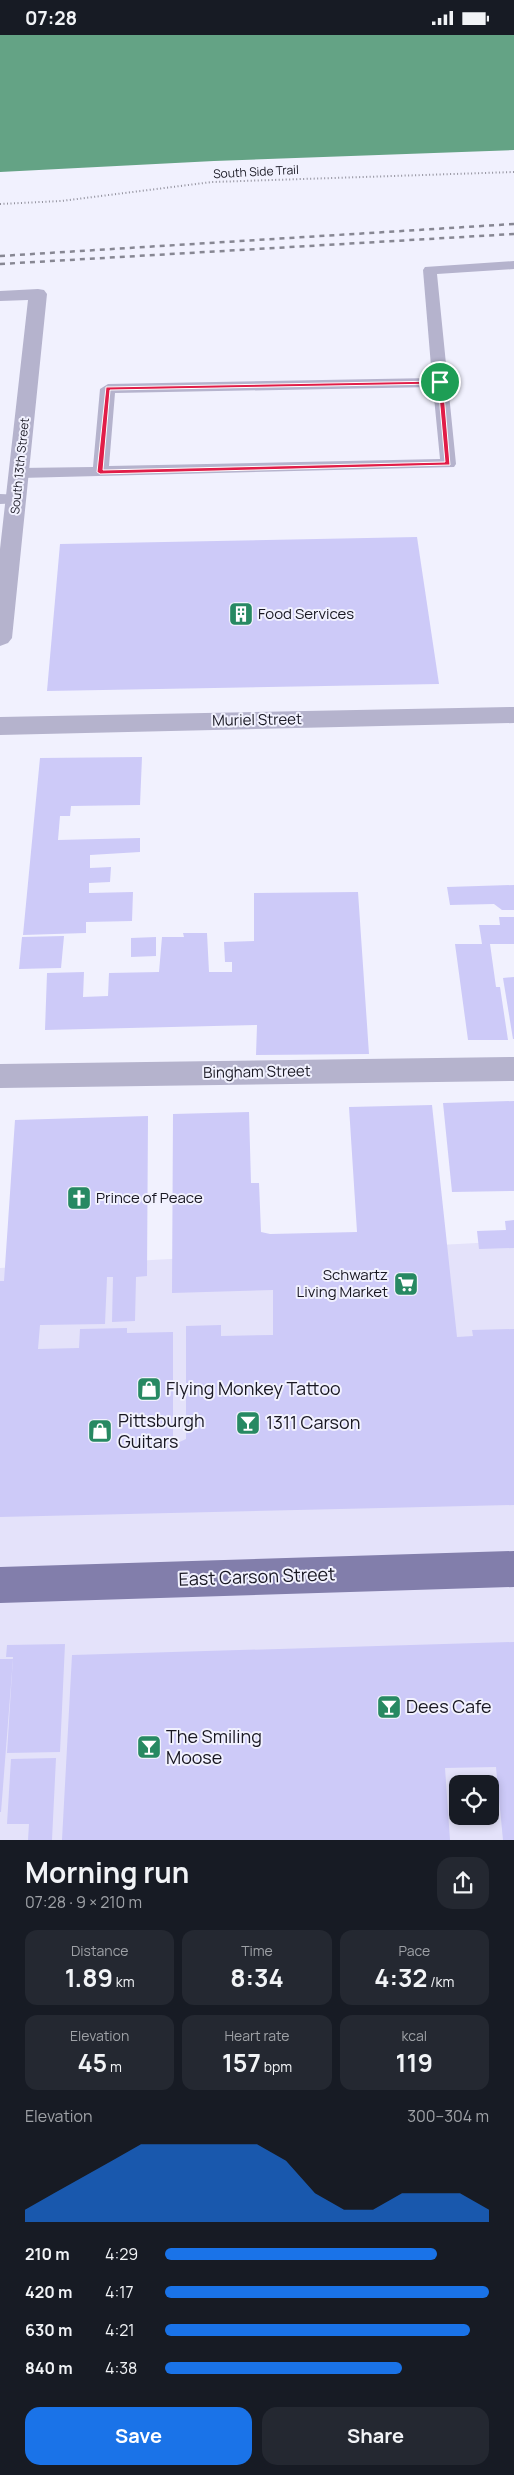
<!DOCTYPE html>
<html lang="en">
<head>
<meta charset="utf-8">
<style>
  body { margin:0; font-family:Manrope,sans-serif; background:#242831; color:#f1f3f6; height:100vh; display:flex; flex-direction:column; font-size:19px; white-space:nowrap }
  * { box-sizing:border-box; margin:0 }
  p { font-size:16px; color:#9ea1a6 }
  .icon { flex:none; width:28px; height:28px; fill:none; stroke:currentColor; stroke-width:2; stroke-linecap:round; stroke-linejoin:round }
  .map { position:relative; height:1805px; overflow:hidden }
  .sheet { display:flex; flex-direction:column; background:#171b24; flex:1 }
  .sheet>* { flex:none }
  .fabs { position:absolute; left:449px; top:1740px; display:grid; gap:10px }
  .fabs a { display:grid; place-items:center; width:50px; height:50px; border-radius:10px; background:#171b24; box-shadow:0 2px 8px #0003; font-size:25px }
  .pin { position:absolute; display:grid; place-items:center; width:42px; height:42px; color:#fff; margin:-21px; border:2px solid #fff; border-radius:50%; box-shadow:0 1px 5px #0007 }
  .round { display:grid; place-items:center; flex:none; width:52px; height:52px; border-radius:15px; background:#242831 }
  .headline { display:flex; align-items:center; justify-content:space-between; height:85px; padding:0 25px }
  h1 { font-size:28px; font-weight:700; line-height:38px }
  .figures { display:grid; grid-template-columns:repeat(3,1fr); gap:8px; height:85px; padding:5px 25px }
  .figures div { display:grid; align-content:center; border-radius:12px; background:#242831; text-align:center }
  .figures b { font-size:25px; font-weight:700 }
  .figures small { font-size:14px; font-weight:400 }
  .figures p { font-size:14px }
  .chart { height:140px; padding:10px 25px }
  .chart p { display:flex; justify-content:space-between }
  .chart svg { width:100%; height:90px; margin-top:5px; fill:#1a73e8; opacity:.7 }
  .button { display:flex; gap:10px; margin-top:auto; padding:10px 25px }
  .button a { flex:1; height:58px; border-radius:15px; background:#1a73e8; color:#fff; font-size:20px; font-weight:700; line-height:58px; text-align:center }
  .button a+a { background:#242831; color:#f1f3f6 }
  ul { padding:0 25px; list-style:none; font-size:16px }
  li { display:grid; grid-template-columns:80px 60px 1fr; align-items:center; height:38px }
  li i { height:12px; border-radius:6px; background:#1a73e8 }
  .status { display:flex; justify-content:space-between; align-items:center; height:35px; padding:0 25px; background:#171b24; direction:ltr }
  .status svg { height:14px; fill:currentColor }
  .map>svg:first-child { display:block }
  .built { fill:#e4e2fa; fill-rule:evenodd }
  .water { fill:#64a385 }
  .building { fill:#cdcaf8 }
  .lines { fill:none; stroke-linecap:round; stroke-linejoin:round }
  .path { stroke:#92919d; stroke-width:2; stroke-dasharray:1 2.5; stroke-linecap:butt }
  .service { fill:#b5b3cd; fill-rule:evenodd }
  .minor { fill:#b5b3cd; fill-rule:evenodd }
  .primary { fill:#827eab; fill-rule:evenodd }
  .rail { stroke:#878793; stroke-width:2.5; stroke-dasharray:5 5; stroke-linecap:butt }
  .route { fill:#e11d48; stroke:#fff; fill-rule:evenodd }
  .labels { text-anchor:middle; stroke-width:4; stroke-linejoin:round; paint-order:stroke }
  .far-street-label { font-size:12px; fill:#181722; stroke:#f1f1fe }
  .poi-label { font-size:15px; fill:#181722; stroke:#f1f1fe; text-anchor:start }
  .street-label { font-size:15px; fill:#181722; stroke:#f1f1fe }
  .near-poi-label { font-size:18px; fill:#181722; stroke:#f1f1fe; text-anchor:start }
  .near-street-label { font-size:18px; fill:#181722; stroke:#f1f1fe }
</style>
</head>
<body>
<div class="status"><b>07:28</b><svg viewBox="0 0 49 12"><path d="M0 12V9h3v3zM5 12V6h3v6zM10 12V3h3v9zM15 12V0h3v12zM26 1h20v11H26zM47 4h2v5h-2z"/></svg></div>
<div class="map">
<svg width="514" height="1805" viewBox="0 0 514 1805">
  <rect width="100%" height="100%" fill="#f1f1fe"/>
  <path class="built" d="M514 1206V1805H0V1233ZM458 1749H490V1781H458Z"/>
  <path class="water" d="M0 0H514V115L214 126 0 137Z"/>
  <g class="building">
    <path d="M417 502 439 649 47 656 60 509Z"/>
    <path d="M142 722 140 770 71 771 70 781H60L58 805 140 803V817L90 820V833L111 832 110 847 89 848V858L133 857 132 886 86 887V898L23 900 40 723Z"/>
    <path d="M514 850V875H502L494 869 450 870 447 852Z"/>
    <path d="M358 857 369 1019 256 1020 257 990 45 995 47 938 84 937 83 962 108 961 109 938 159 937 162 902H184L183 898H207L209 937H232V927H225L224 907 254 906V858Z"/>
    <path d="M499 882H514V909H490L496 952H500L508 1005H468L455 909H482L479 890H500Z"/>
    <path d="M64 901 61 933 19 934 22 902Z"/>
    <path d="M156 902V921L131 922V903Z"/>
    <path d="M514 942V1004H513L503 943Z"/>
    <path d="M514 1066V1156L452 1157 443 1068Z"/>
    <path d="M432 1070 457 1302 473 1301 472 1295 514 1294V1470L0 1482V1246H4L15 1085 148 1081 147 1241 136 1242 135 1286 112 1287 113 1242H107L105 1289 40 1290 38 1314 79 1313 80 1294 127 1293V1298L173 1297V1410L186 1404V1291L221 1290V1301L273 1300V1255L172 1258 173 1079 249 1077 251 1148H259L261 1197 270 1199 357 1197 349 1072Z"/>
    <path d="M514 1185V1213L479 1214 477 1196 506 1195 505 1186Z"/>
    <path d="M514 1607V1805H503L496 1732 445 1733 450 1805H62L72 1620Z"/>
    <path d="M65 1609 60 1717 7 1718 13 1622H6L7 1610Z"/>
    <path d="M0 1624H13L1 1777H0Z"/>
    <path d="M56 1723 52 1805H28L29 1789H7L11 1724Z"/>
  </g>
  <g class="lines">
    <path class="path" d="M0 169 61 166 212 147 514 137"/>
    <g class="service">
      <path d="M514 226V234L437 239 456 429 454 432 20 443 12 438 20 433 93 432 100 354 108 349 432 343 423 235 425 232ZM433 352 440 424 109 431 115 358Z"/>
      <path d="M0 459 23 460 25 464 23 468 0 469Z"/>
    </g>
    <g class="minor">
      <path d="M38 254 44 255 47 259 12 603 8 608 0 611V514L28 265 0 266V256Z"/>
      <path d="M514 672V688L0 700V682Z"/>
      <path d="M514 1022V1046L0 1053V1029Z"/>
    </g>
    <path class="primary" d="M514 1516V1552L0 1568V1532Z"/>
    <g class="rail">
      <path d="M0 221 514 189"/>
      <path d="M0 229 514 199"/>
    </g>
  </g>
  <path class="route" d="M440 346 443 347 450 430 100 439 97 437 106 352ZM438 349 445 427 103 435 110 355Z"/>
  <defs>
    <symbol id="building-square" viewBox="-11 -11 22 22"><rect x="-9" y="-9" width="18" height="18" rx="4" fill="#278962" stroke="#f1f1fe"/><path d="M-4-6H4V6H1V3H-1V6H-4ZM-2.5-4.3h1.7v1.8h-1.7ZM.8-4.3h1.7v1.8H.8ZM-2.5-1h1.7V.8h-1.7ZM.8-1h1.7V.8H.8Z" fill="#fff"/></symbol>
    <symbol id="church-square" viewBox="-11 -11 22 22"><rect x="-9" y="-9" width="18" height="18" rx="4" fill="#278962" stroke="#f1f1fe"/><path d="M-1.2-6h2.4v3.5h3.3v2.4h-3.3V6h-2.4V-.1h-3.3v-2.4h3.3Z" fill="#fff"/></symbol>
    <symbol id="supermarket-square" viewBox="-11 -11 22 22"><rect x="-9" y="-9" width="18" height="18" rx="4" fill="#278962" stroke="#f1f1fe"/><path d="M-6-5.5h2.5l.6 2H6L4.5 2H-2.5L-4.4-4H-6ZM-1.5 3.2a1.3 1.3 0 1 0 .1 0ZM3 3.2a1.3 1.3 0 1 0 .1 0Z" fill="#fff"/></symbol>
    <symbol id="shop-square" viewBox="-11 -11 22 22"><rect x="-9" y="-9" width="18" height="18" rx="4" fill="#278962" stroke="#f1f1fe"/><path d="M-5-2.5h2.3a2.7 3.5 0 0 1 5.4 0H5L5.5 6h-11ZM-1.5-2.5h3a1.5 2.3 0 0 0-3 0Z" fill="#fff"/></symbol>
    <symbol id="bar-square" viewBox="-11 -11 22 22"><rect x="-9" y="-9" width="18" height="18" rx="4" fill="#278962" stroke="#f1f1fe"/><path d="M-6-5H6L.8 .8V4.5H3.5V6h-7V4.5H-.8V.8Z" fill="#fff"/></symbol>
  </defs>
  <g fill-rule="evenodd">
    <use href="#building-square" x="227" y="565" width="28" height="28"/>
    <use href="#church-square" x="65" y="1149" width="28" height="28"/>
    <use href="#supermarket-square" x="392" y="1235" width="28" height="28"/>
    <use href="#shop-square" x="135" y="1340" width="28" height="28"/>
    <use href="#bar-square" x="234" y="1374" width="28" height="28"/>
    <use href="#shop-square" x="86" y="1382" width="28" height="28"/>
    <use href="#bar-square" x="375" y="1658" width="28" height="28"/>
    <use href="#bar-square" x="135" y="1698" width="28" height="28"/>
  </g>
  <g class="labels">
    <g class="far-street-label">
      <text transform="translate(256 137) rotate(-3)" y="4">South Side Trail</text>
      <text transform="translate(20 431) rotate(-84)" y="4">South 13th Street</text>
    </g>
    <g class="poi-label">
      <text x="258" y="584">Food Services</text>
      <text x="96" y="1168">Prince of Peace</text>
      <text x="388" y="1245" text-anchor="end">Schwartz<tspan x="388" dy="17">Living Market</tspan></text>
    </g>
    <g class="street-label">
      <text transform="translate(257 685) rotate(-1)" y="5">Muriel Street</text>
      <text transform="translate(257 1037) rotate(-1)" y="5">Bingham Street</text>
    </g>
    <g class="near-poi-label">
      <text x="166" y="1360">Flying Monkey Tattoo</text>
      <text x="118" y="1392">Pittsburgh<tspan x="118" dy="21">Guitars</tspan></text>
      <text x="266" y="1394">1311 Carson</text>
      <text x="406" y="1678">Dees Cafe</text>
      <text x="166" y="1708">The Smiling<tspan x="166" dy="21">Moose</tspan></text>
    </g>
    <g class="near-street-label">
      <text transform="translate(257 1542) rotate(-2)" y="6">East Carson Street</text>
    </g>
  </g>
</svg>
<div class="fabs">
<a><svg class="icon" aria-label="locate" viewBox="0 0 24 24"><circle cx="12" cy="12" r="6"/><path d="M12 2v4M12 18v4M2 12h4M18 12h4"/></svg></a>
</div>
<div class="pin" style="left:440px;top:347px;background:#1e9e55"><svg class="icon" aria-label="arrive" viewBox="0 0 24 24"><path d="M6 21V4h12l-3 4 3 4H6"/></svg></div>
</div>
<section class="sheet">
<div class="headline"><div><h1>Morning run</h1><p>07:28 · 9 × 210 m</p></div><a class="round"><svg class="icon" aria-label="share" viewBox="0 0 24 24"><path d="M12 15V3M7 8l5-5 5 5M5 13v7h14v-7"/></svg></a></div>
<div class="figures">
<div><p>Distance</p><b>1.89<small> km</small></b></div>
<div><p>Time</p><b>8:34</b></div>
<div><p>Pace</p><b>4:32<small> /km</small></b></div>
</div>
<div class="figures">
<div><p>Elevation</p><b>45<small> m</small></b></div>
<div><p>Heart rate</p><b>157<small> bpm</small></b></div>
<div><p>kcal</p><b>119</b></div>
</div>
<div class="chart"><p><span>Elevation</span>300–304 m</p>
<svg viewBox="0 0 160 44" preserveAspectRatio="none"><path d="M0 44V38L10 30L20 22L30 14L40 6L50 6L60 6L70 6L80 6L90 14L100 30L110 38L120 38L130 30L140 30L150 30L160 38V44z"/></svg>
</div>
<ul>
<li><b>210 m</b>4:29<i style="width:84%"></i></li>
<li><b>420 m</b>4:17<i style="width:100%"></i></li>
<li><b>630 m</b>4:21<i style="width:94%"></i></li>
<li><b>840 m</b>4:38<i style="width:73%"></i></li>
</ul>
<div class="button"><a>Save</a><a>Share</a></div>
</section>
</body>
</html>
